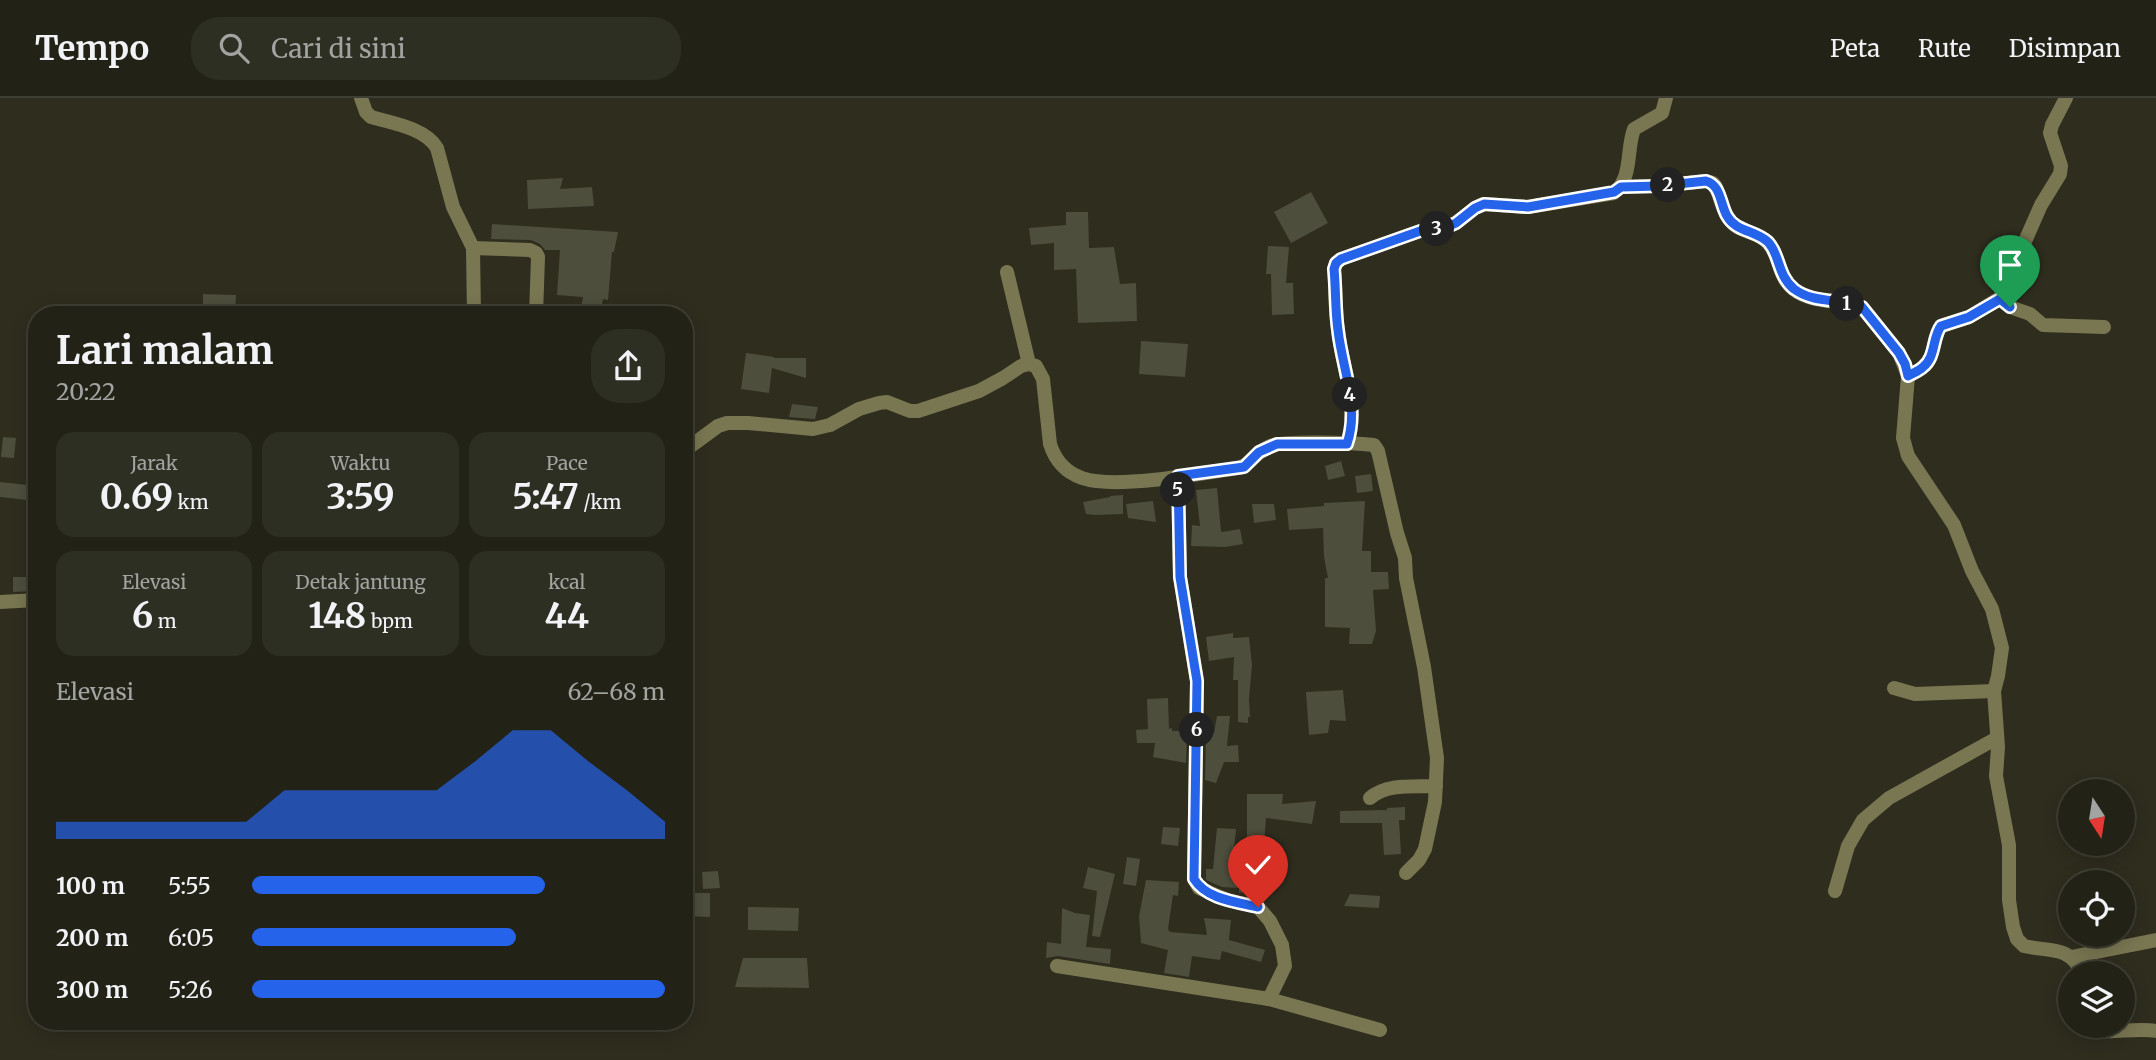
<!DOCTYPE html>
<html lang="id">
<head>
<meta charset="utf-8">
<style>
  body { margin:0; font-family:Merriweather,serif; background:#2e2f23; color:#f1f3f6; height:100vh; display:flex; flex-direction:column; font-size:26px; white-space:nowrap }
  * { box-sizing:border-box; margin:0 }
  p { font-size:23px; color:#a2a4a1 }
  .icon { flex:none; width:38px; height:38px; fill:none; stroke:currentColor; stroke-width:2; stroke-linecap:round; stroke-linejoin:round }
  .map { position:relative; flex:1; overflow:hidden }
  .details { position:absolute; left:28px; top:208px; width:665px; height:724px; display:flex; flex-direction:column; background:#222216; border-radius:28px; box-shadow:0 4px 18px #0003,0 0 0 2px #3f3f35 }
  .details>* { flex:none }
  .needle { width:46px; rotate:168deg }
  .tools { position:absolute; left:2058px; top:681px; display:grid; gap:14px }
  .tools a { display:grid; place-items:center; width:77px; height:77px; border-radius:50%; background:#222216; box-shadow:0 4px 18px #0003,0 0 0 2px #3f3f35; font-size:35px }
  .pin { position:absolute; display:grid; place-items:center; width:60px; height:60px; color:#fff; margin:-72px -30px; border-radius:50% 50% 50% 0; rotate:-45deg; box-shadow:0 0 7px #0007 }
  .pin .icon { rotate:45deg }
  .km { position:absolute; width:35px; height:35px; margin:-18px; border-radius:50%; background:#222; color:#fff; font-size:19px; line-height:35px; text-align:center }
  .round { display:grid; place-items:center; flex:none; width:74px; height:74px; border-radius:28px; background:#2e2f23 }
  .overview { display:flex; align-items:center; justify-content:space-between; height:119px; padding:0 28px }
  h1 { font-size:38px; font-weight:700; line-height:52px }
  .figures { display:grid; grid-template-columns:repeat(3,1fr); gap:10px; height:119px; padding:7px 28px }
  .figures div { display:grid; align-content:center; border-radius:18px; background:#2e2f23; text-align:center }
  .figures b { font-size:35px; font-weight:700 }
  .figures small { font-size:19px; font-weight:400 }
  .figures p { font-size:19px }
  .chart { height:196px; padding:14px 28px }
  .chart p { display:flex; justify-content:space-between }
  .chart svg { width:100%; height:126px; margin-top:7px; fill:#2563eb; opacity:.7 }
  ul { padding:0 28px; list-style:none; font-size:23px }
  li { display:grid; grid-template-columns:112px 84px 1fr; align-items:center; height:52px }
  li i { height:18px; border-radius:9px; background:#2563eb }
  header { display:flex; align-items:center; gap:42px; box-sizing:border-box; height:98px; padding:0 35px; background:#222216; border-bottom:2px solid #3f3f35 }
  header strong { font-size:33px }
  nav { display:flex; gap:38px; margin-inline-start:auto; font-size:24px }
  .search { width:490px; height:63px; background:#2e2f23; display:flex; align-items:center; gap:18px; box-sizing:border-box; padding:0 24px; border-radius:28px; color:#a2a4a1; font-size:26px }
  .map>svg:first-child { display:block }
  .building { fill:#4e4e3d }
  .lines { fill:none; stroke-linecap:round; stroke-linejoin:round }
  .street { stroke:#797752; stroke-width:14 }
  .route-casing { stroke:#fff; stroke-width:14 }
  .route { stroke:#2563eb; stroke-width:9 }
</style>
</head>
<body>
<header>
<strong>Tempo</strong>
<div class="search"><svg class="icon" aria-label="search" viewBox="0 0 24 24"><circle cx="10" cy="10" r="6"/><path d="M15 15l6 6"/></svg>Cari di sini</div>
<nav><a>Peta</a><a>Rute</a><a>Disimpan</a></nav>
</header>
<div class="map">
<svg width="2156" height="962" viewBox="0 0 2156 962">
  <rect width="100%" height="100%" fill="#2e2d1e"/>
  <g class="building">
    <path d="M563 80 560 91 592 89 594 108 528 111 527 82Z"/>
    <path d="M1311 94 1328 125 1291 145 1274 114Z"/>
    <path d="M1066 114H1088L1089 150 1114 149 1120 186 1136 185 1137 223 1078 225 1076 171 1054 172V145L1031 147 1029 130 1066 127Z"/>
    <path d="M492 126 618 134 614 154H612L608 202 603 201 600 217H580L583 199 557 197 560 152H545L540 146 531 142 491 141Z"/>
    <path d="M1268 148 1289 149 1286 185H1293L1294 216 1272 217 1271 176H1266Z"/>
    <path d="M203 196 236 197 235 214H203Z"/>
    <path d="M1141 243 1188 246 1185 279 1139 276Z"/>
    <path d="M746 255 774 259V260H806V280L772 270 769 295 741 291Z"/>
    <path d="M792 306 818 309 815 321 789 319Z"/>
    <path d="M3 339 16 340 14 360 1 359Z"/>
    <path d="M1341 363 1345 378 1328 382 1325 368Z"/>
    <path d="M1371 376 1373 393 1357 395 1355 378Z"/>
    <path d="M0 384 37 388V403L0 399Z"/>
    <path d="M1217 390 1221 433 1222 434 1240 431 1243 446 1225 449 1191 448 1192 427 1200 428 1196 392Z"/>
    <path d="M1123 397V416L1096 417 1086 416 1083 404 1110 399V398Z"/>
    <path d="M1153 403 1156 424 1128 420 1126 406Z"/>
    <path d="M1365 403 1362 453H1371V474H1388L1389 491 1373 492 1376 533 1372 546H1349L1350 530 1325 529V480H1328L1324 459 1323 430 1289 432 1287 411 1324 408V405Z"/>
    <path d="M1252 406H1274L1276 422 1254 425Z"/>
    <path d="M13 479H33V493L13 494Z"/>
    <path d="M1233 535V540L1249 539 1252 567 1249 601 1250 619H1248V625L1238 624V582H1233L1234 559 1209 563 1206 539Z"/>
    <path d="M1343 592 1346 623 1330 622 1328 635 1309 637 1306 594Z"/>
    <path d="M1168 600 1169 631 1172 630V633H1187L1186 665 1153 659 1155 645H1137L1136 632 1148 631 1147 601Z"/>
    <path d="M1217 618H1230L1227 648 1238 647 1239 664H1224L1216 685 1205 682 1206 634 1214 635Z"/>
    <path d="M1247 696H1283L1282 706 1316 703 1312 726 1266 720 1264 746 1247 744Z"/>
    <path d="M1405 709V722H1399L1401 756 1384 757 1382 725H1340V713L1387 712V710Z"/>
    <path d="M1163 729 1180 730 1178 748 1161 746Z"/>
    <path d="M1217 730 1236 731 1232 774 1261 772 1262 793 1239 795V790L1222 789 1206 782V771H1213Z"/>
    <path d="M1127 759 1140 761 1136 788 1123 786Z"/>
    <path d="M1088 769 1115 776 1100 839 1092 838 1097 793 1083 790Z"/>
    <path d="M718 773 720 790 703 791 702 774Z"/>
    <path d="M1146 782 1179 784 1178 798 1173 797 1168 831 1170 834 1207 837 1204 820 1231 822 1229 842 1265 852 1261 864 1222 853 1220 862 1192 858 1189 879 1164 875 1168 852 1141 845 1139 818Z"/>
    <path d="M684 795H710V819L684 818Z"/>
    <path d="M1350 796 1380 798 1379 810 1344 808Z"/>
    <path d="M748 809 799 810 798 833 748 832Z"/>
    <path d="M1062 810 1075 815 1090 817 1086 849 1111 851 1110 866 1058 858 1046 860 1047 844 1061 846Z"/>
    <path d="M743 860H807L809 890 735 889Z"/>
  </g>
  <g class="lines">
    <g class="street">
      <path d="M361 0 366 14 371 19C392 25 425 30 437 50L453 109 473 150 474 217"/>
      <path d="M2066 0 2052 27 2050 35 2061 68 2060 76 2041 107 2000 200 1969 219 1941 228C1932 240 1936 259 1923 269 1919 273 1913 275 1908 278L1903 340 1908 358 1954 427 1972 473 1992 511 2002 550 1998 578 1994 593 1998 649 1996 678 2009 747V802L2013 829 2017 841 2024 848C2049 854 2070 847 2082 875"/>
      <path d="M1621 89 1659 88 1706 83 1713 85 1716 89C1721 103 1725 123 1739 130 1749 135 1761 136 1768 145 1783 161 1775 184 1803 197 1822 206 1843 202 1862 209L1899 255 1908 278"/>
      <path d="M473 150 530 152 536 155 538 159 536 217"/>
      <path d="M1007 174 1029 266"/>
      <path d="M2000 200 2010 209 2030 216 2043 227 2104 229"/>
      <path d="M1347 346C1360 308 1342 270 1338 232 1335 212 1336 191 1334 171L1336 165 1341 161 1423 132 1446 129 1456 125 1475 110 1484 106 1528 109 1614 95C1633 79 1626 52 1634 31L1662 15 1666 0"/>
      <path d="M684 353 718 328 727 325H748L813 331 830 327 859 311 879 305 887 304 910 313H918L979 293 1003 280 1021 268 1029 266 1036 268 1043 281 1050 346C1055 362 1065 374 1082 380 1117 392 1200 375 1239 370 1251 366 1257 353 1270 348 1286 342 1354 345 1374 347L1378 353 1397 435 1405 460 1406 480 1424 569 1437 660 1435 704 1425 751 1419 762 1406 775"/>
      <path d="M1178 378 1180 479 1197 583 1194 781 1199 790 1227 802 1258 809 1270 823 1282 847 1285 868 1269 901"/>
      <path d="M0 504 37 502"/>
      <path d="M1894 590 1915 596 1994 593"/>
      <path d="M1370 700C1387 685 1414 689 1436 688"/>
      <path d="M1835 793 1848 748 1863 722 1889 700 1997 640"/>
      <path d="M2071 859 2156 842"/>
      <path d="M1057 868 1269 901 1380 932"/>
      <path d="M2089 928 2091 931C2107 937 2136 929 2156 933"/>
    </g>
  </g>
  <g class="lines">
    <defs>
      <path id="route" d="M1258 809C1236 804 1206 801 1194 781L1197 583 1180 479 1178 378 1244 369 1259 354 1277 346H1347C1360 308 1342 270 1338 232 1335 211 1336 191 1334 171L1336 165 1341 161 1423 132 1447 129 1456 125 1475 110 1484 106 1528 109 1614 94 1621 89 1659 88 1706 83C1721 87 1720 106 1727 118 1736 134 1755 132 1768 144 1780 156 1777 177 1794 191 1814 206 1840 200 1862 209L1899 255 1905 266 1908 278C1913 275 1919 273 1923 269 1936 259 1932 240 1941 228L1969 219 2000 201 2010 209"/>
    </defs>
    <use href="#route" class="route-casing"/>
    <use href="#route" class="route"/>
  </g>
</svg>
<div class="tools">
<a><svg class="needle" viewBox="-14 -14 28 28"><path d="M0-13l5 13h-10z" fill="#e53935"/><path d="M0 13l5-13h-10z" fill="#a2a4a1"/></svg></a>
<a><svg class="icon" aria-label="locate" viewBox="0 0 24 24"><circle cx="12" cy="12" r="6"/><path d="M12 2v4M12 18v4M2 12h4M18 12h4"/></svg></a>
<a><svg class="icon" aria-label="layers" viewBox="0 0 24 24"><path d="M12 4l9 5-9 5-9-5zM3 14l9 5 9-5"/></svg></a>
</div>
<div class="pin" style="left:2010px;top:209px;background:#1e9e55"><svg class="icon" aria-label="arrive" viewBox="0 0 24 24"><path d="M6 21V4h12l-3 4 3 4H6"/></svg></div>
<div class="pin" style="left:1258px;top:809px;background:#d93025"><svg class="icon" aria-label="check" viewBox="0 0 24 24"><path d="M5 12l5 5 9-10"/></svg></div>
<b class="km" style="left:1847px;top:206px">1</b>
<b class="km" style="left:1668px;top:87px">2</b>
<b class="km" style="left:1437px;top:131px">3</b>
<b class="km" style="left:1350px;top:297px">4</b>
<b class="km" style="left:1178px;top:392px">5</b>
<b class="km" style="left:1197px;top:632px">6</b>
<section class="details">
<div class="overview"><div><h1>Lari malam</h1><p>20:22</p></div><a class="round"><svg class="icon" aria-label="share" viewBox="0 0 24 24"><path d="M12 15V3M7 8l5-5 5 5M5 13v7h14v-7"/></svg></a></div>
<div class="figures">
<div><p>Jarak</p><b>0.69<small> km</small></b></div>
<div><p>Waktu</p><b>3:59</b></div>
<div><p>Pace</p><b>5:47<small> /km</small></b></div>
</div>
<div class="figures">
<div><p>Elevasi</p><b>6<small> m</small></b></div>
<div><p>Detak jantung</p><b>148<small> bpm</small></b></div>
<div><p>kcal</p><b>44</b></div>
</div>
<div class="chart"><p><span>Elevasi</span>62–68 m</p>
<svg viewBox="0 0 160 44" preserveAspectRatio="none"><path d="M0 44V38L10 38L20 38L30 38L40 38L50 38L60 27L70 27L80 27L90 27L100 27L110 17L120 6L130 6L140 17L150 27L160 38V44z"/></svg>
</div>
<ul>
<li><b>100 m</b>5:55<i style="width:71%"></i></li>
<li><b>200 m</b>6:05<i style="width:64%"></i></li>
<li><b>300 m</b>5:26<i style="width:100%"></i></li>
</ul>
</section>
</div>
</body>
</html>
